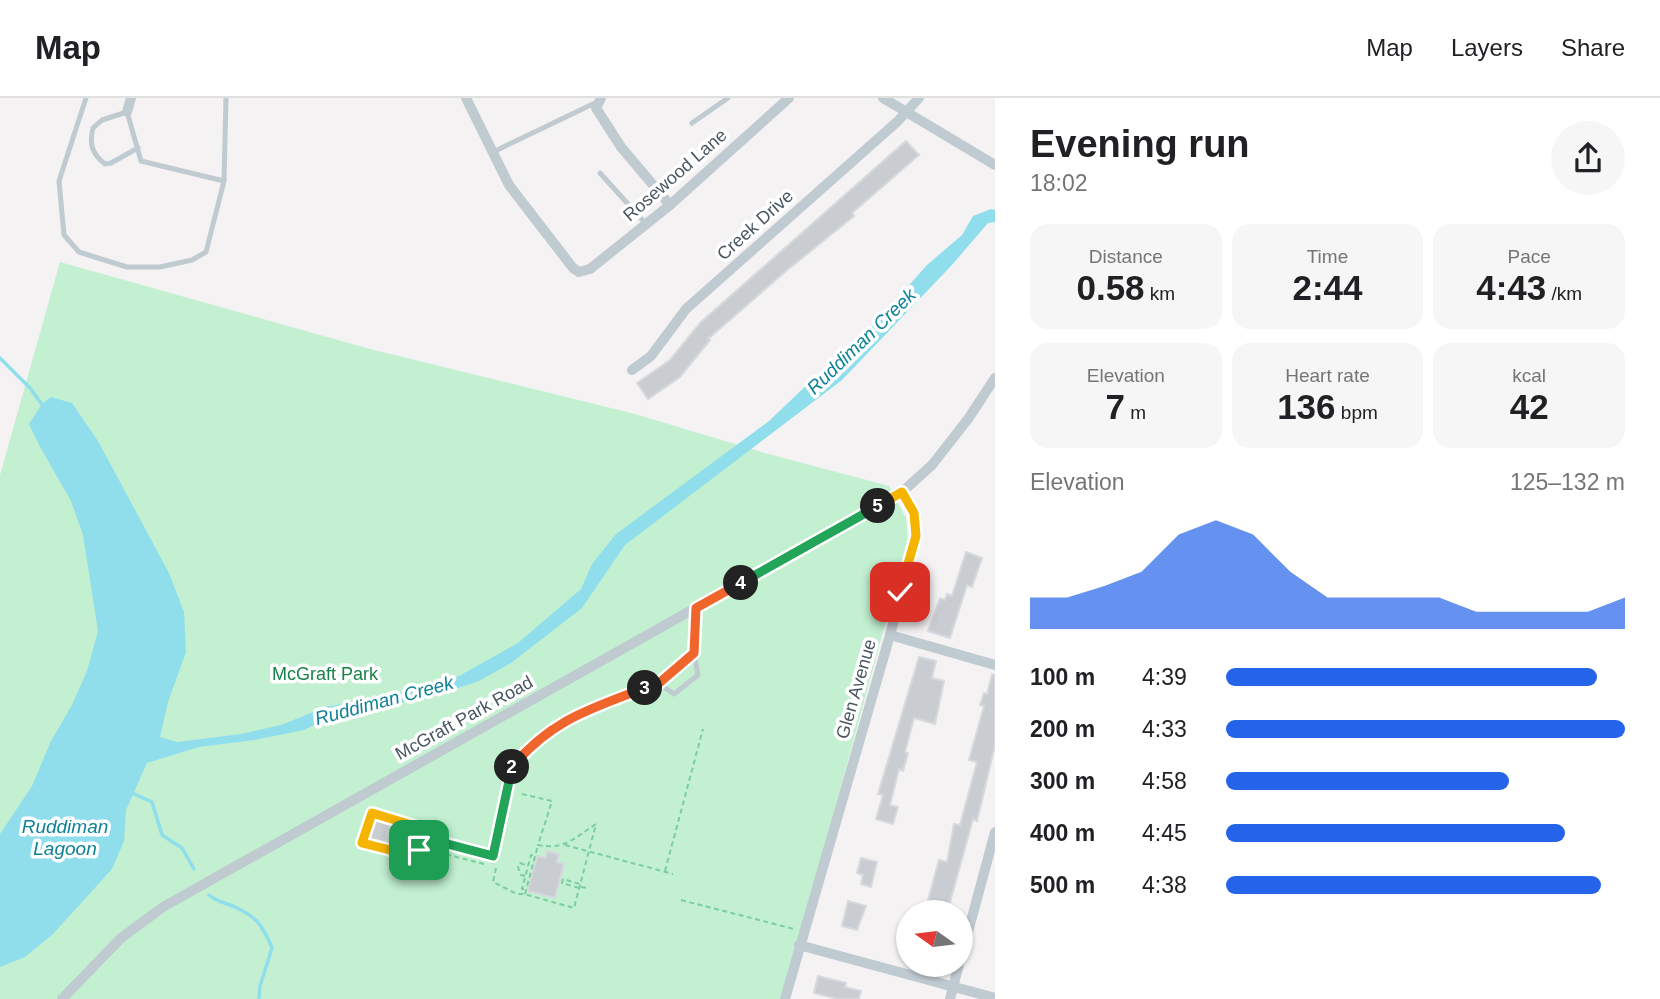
<!DOCTYPE html>
<html lang="en">
<head>
<meta charset="utf-8">
<style>
  body { margin:0; font-family:Helvetica,sans-serif; background:#f6f6f6; color:#202124; height:100vh; display:flex; flex-direction:column; font-size:26px; white-space:nowrap }
  * { box-sizing:border-box; margin:0 }
  p { font-size:23px; color:#757577 }
  .icon { flex:none; width:38px; height:38px; fill:none; stroke:currentColor; stroke-width:2; stroke-linecap:round; stroke-linejoin:round }
  .map { position:relative; flex:1; overflow:hidden }
  .sheet { display:flex; flex-direction:column; background:#fff; width:665px }
  .sheet>* { flex:none }
  .needle { width:46px; rotate:284deg }
  .tools { position:absolute; left:896px; top:802px; display:grid; gap:14px }
  .tools a { display:grid; place-items:center; width:77px; height:77px; border-radius:50%; background:#fff; box-shadow:0 2px 5px #0004; font-size:35px }
  .pin { position:absolute; display:grid; place-items:center; width:60px; height:60px; color:#fff; margin:-30px; border-radius:14px; box-shadow:0 4px 10px #0006 }
  .km { position:absolute; width:35px; height:35px; margin:-18px; border-radius:50%; background:#222; color:#fff; font-size:19px; line-height:35px; text-align:center }
  .round { display:grid; place-items:center; flex:none; width:74px; height:74px; border-radius:37px; background:#f6f6f6 }
  .head { display:flex; align-items:center; justify-content:space-between; height:119px; padding:0 35px }
  h1 { font-size:38px; font-weight:600; line-height:52px }
  .metrics { display:grid; grid-template-columns:repeat(3,1fr); gap:10px; height:119px; padding:7px 35px }
  .metrics div { display:grid; align-content:center; border-radius:18px; background:#f6f6f6; text-align:center }
  .metrics b { font-size:35px; font-weight:600 }
  .metrics small { font-size:19px; font-weight:400 }
  .metrics p { font-size:19px }
  .chart { height:196px; padding:14px 35px }
  .chart p { display:flex; justify-content:space-between }
  .chart svg { width:100%; height:126px; margin-top:7px; fill:#2563eb; opacity:.7 }
  ul { padding:0 35px; list-style:none; font-size:23px }
  li { display:grid; grid-template-columns:112px 84px 1fr; align-items:center; height:52px }
  li i { height:18px; border-radius:9px; background:#2563eb }
  header { display:flex; align-items:center; gap:42px; box-sizing:border-box; height:98px; padding:0 35px; background:#fff; border-bottom:2px solid #e0e0e0 }
  header strong { font-size:33px }
  nav { display:flex; gap:38px; margin-inline-start:auto; font-size:24px }
  main { display:flex; flex:1; min-height:0 }
  .map>svg:first-child { display:block }
  .green { fill:#c2f0d1 }
  .water { fill:#90deec }
  .lines { fill:none; stroke-linecap:round; stroke-linejoin:round }
  .stream { stroke:#90deec; stroke-width:3.5 }
  .building { fill:#c9cdd1; stroke:#d6d9dd; stroke-width:2 }
  .path { stroke:#7acea0; stroke-width:2; stroke-dasharray:5 3.5; stroke-linecap:butt }
  .lane { stroke:#c0cad1; stroke-width:5 }
  .street { stroke:#c0cad1; stroke-width:10 }
  .split-1-casing { stroke:#fff; stroke-width:14 }
  .split-2-casing { stroke:#fff; stroke-width:14 }
  .split-3-casing { stroke:#fff; stroke-width:14 }
  .split-4-casing { stroke:#fff; stroke-width:14 }
  .split-5-casing { stroke:#fff; stroke-width:14 }
  .split-6-casing { stroke:#fff; stroke-width:14 }
  .split-1 { stroke:#f5b400; stroke-width:9 }
  .split-2 { stroke:#22a559; stroke-width:9 }
  .split-3 { stroke:#f0652b; stroke-width:9 }
  .split-4 { stroke:#f0652b; stroke-width:9 }
  .split-5 { stroke:#22a559; stroke-width:9 }
  .split-6 { stroke:#f5b400; stroke-width:9 }
  .labels { text-anchor:middle; stroke-width:7; stroke-linejoin:round; paint-order:stroke }
  .street-label { font-size:18px; fill:#4a5760; stroke:#fff }
  .park-label { font-size:18px; fill:#188348; stroke:#fff }
  .water-label { font-size:19px; font-style:italic; fill:#0e8297; stroke:#fff }
</style>
</head>
<body>
<header>
<strong>Map</strong>
<nav><a>Map</a><a>Layers</a><a>Share</a></nav>
</header>
<main>
<div class="map">
<svg width="995" height="901" viewBox="0 0 995 901">
  <rect width="100%" height="100%" fill="#f4f2f2"/>
  <path class="green" d="M60 164 370 251 635 316 765 355 889 388 906 420 908 442 783 901H0V377Z"/>
  <path class="water" d="M991 111 995 112V124L988 125 951 168 842 282 625 447 582 510 511 565 479 583 428 600 337 615 304 632 254 642 199 649 147 665 126 712 124 743 112 771 53 836 25 859 0 869V736L32 688 51 643 72 607 87 573 98 533 83 437 71 403 39 347 29 326 42 306 51 299 72 305 98 343 169 475 184 514 186 554 168 604 160 639 177 644 241 636 281 627 326 609 411 592 459 578 518 545 581 491 592 466 616 436 769 323 812 282 863 239 927 167 962 137 973 118Z"/>
  <g class="lines">
    <g class="stream">
      <path d="M0 260 30 290 43 308"/>
      <path d="M130 694 152 704 162 737 182 750 194 771"/>
      <path d="M209 797C217 804 226 805 235 809 257 819 263 828 272 850L260 888 259 901"/>
    </g>
  </g>
  <g class="building">
    <path d="M906 43 919 57 852 115 854 118 786 173 708 241 710 242 680 279 648 301 637 285 670 262 700 225Z"/>
    <path d="M966 454 982 460 972 489 967 487 950 540 928 533 940 500 945 502 947 496 952 498Z"/>
    <path d="M919 559 936 563 932 580 944 583 935 626 914 620 905 654 908 655 903 673 899 671 890 707 898 709 893 726 876 721 883 697 878 696Z"/>
    <path d="M992 576 995 577V647L977 723 973 721 949 808 928 802 939 762 947 764 954 726 960 727 977 664 969 662 984 608 980 607 984 595 987 596Z"/>
    <path d="M376 722H391L384 747 370 743Z"/>
    <path d="M547 753 559 756 557 764 564 766 555 800 527 793 537 758 545 760Z"/>
    <path d="M861 760 877 764 871 789 861 786 863 777 857 775Z"/>
    <path d="M848 803 866 808 857 832 842 828Z"/>
    <path d="M818 878 846 885 845 889 861 893 859 901H838L814 895Z"/>
  </g>
  <g class="lines">
    <g class="path">
      <path d="M565 747 673 776"/>
      <path d="M484 766 421 750 409 757 362 745 372 715 416 728 422 740 486 756"/>
      <path d="M496 770 493 784 517 796H524L574 810 596 726C574 740 566 752 538 747L552 703 522 696"/>
      <path d="M665 773 703 631"/>
      <path d="M525 778 521 777 518 769 520 765 528 768"/>
      <path d="M581 789 587 790"/>
      <path d="M579 790 562 785 563 781 580 786"/>
      <path d="M524 791H522L531 757H534"/>
      <path d="M525 796 538 747"/>
      <path d="M681 802 794 831"/>
    </g>
    <g class="lane">
      <path d="M86 0 59 83 64 137 79 154 127 169H160L192 162 206 154 224 83"/>
      <path d="M692 25 728 0"/>
      <path d="M138 50 111 65 105 66C92 56 89 46 93 30L102 22 127 14 141 63 224 83 226 0"/>
      <path d="M493 54 597 4"/>
      <path d="M600 75 646 126"/>
      <path d="M658 585 674 596 698 577 694 555"/>
      <path d="M492 763 510 672 529 649 570 619 658 585 694 555 696 510"/>
    </g>
    <g class="street">
      <path d="M466 0 509 87 573 170 579 174 590 171 670 107 789 0"/>
      <path d="M601 0 596 10 621 49 670 107"/>
      <path d="M883 0 995 67"/>
      <path d="M127 14 131 0"/>
      <path d="M632 272 651 258 686 211 898 23 919 0"/>
      <path d="M890 537 995 567"/>
      <path d="M799 847 995 900"/>
      <path d="M961 860 995 734"/>
      <path d="M62 901 121 840 163 809 902 394 932 367 968 321 995 280"/>
      <path d="M785 901 890 537 916 438 913 415 902 394"/>
      <path d="M950 901 959 866"/>
    </g>
  </g>
  <g class="lines">
    <defs>
      <path id="split-1" d="M419 752 410 757 362 745 372 715 415 728 422 740 429 741"/>
      <path id="split-2" d="M429 741 493 758 512 669"/>
      <path id="split-3" d="M512 669C551 622 590 611 645 590"/>
      <path id="split-4" d="M645 590 658 586 694 555 696 510 741 485"/>
      <path id="split-5" d="M741 485 878 408"/>
      <path id="split-6" d="M878 408 902 394 914 415 916 438 900 494"/>
    </defs>
    <use href="#split-1" class="split-1-casing"/>
    <use href="#split-2" class="split-2-casing"/>
    <use href="#split-3" class="split-3-casing"/>
    <use href="#split-4" class="split-4-casing"/>
    <use href="#split-5" class="split-5-casing"/>
    <use href="#split-6" class="split-6-casing"/>
    <use href="#split-1" class="split-1"/>
    <use href="#split-2" class="split-2"/>
    <use href="#split-3" class="split-3"/>
    <use href="#split-4" class="split-4"/>
    <use href="#split-5" class="split-5"/>
    <use href="#split-6" class="split-6"/>
  </g>
  <g class="labels">
    <g class="street-label">
      <text transform="translate(675 77) rotate(-41)" y="6">Rosewood Lane</text>
      <text transform="translate(755 127) rotate(-42)" y="6">Creek Drive</text>
      <text transform="translate(856 591) rotate(-74)" y="6">Glen Avenue</text>
      <text transform="translate(464 620) rotate(-29)" y="6">McGraft Park Road</text>
    </g>
    <g class="park-label">
      <text x="325" y="582">McGraft Park</text>
    </g>
    <g class="water-label">
      <text transform="translate(861 243) rotate(-44)" y="7">Ruddiman Creek</text>
      <text transform="translate(384 602) rotate(-15)" y="7">Ruddiman Creek</text>
      <text x="65" y="735">Ruddiman<tspan x="65" dy="22">Lagoon</tspan></text>
    </g>
  </g>
</svg>
<div class="tools">
<a><svg class="needle" viewBox="-14 -14 28 28"><path d="M0-13l5 13h-10z" fill="#e53935"/><path d="M0 13l5-13h-10z" fill="#757577"/></svg></a>
</div>
<div class="pin" style="left:419px;top:752px;background:#1e9e55"><svg class="icon" aria-label="arrive" viewBox="0 0 24 24"><path d="M6 21V4h12l-3 4 3 4H6"/></svg></div>
<div class="pin" style="left:900px;top:494px;background:#d93025"><svg class="icon" aria-label="check" viewBox="0 0 24 24"><path d="M5 12l5 5 9-10"/></svg></div>
<b class="km" style="left:512px;top:669px">2</b>
<b class="km" style="left:645px;top:590px">3</b>
<b class="km" style="left:741px;top:485px">4</b>
<b class="km" style="left:878px;top:408px">5</b>
</div>
<section class="sheet">
<div class="head"><div><h1>Evening run</h1><p>18:02</p></div><a class="round"><svg class="icon" aria-label="share" viewBox="0 0 24 24"><path d="M12 15V3M7 8l5-5 5 5M5 13v7h14v-7"/></svg></a></div>
<div class="metrics">
<div><p>Distance</p><b>0.58<small> km</small></b></div>
<div><p>Time</p><b>2:44</b></div>
<div><p>Pace</p><b>4:43<small> /km</small></b></div>
</div>
<div class="metrics">
<div><p>Elevation</p><b>7<small> m</small></b></div>
<div><p>Heart rate</p><b>136<small> bpm</small></b></div>
<div><p>kcal</p><b>42</b></div>
</div>
<div class="chart"><p><span>Elevation</span>125–132 m</p>
<svg viewBox="0 0 160 44" preserveAspectRatio="none"><path d="M0 44V33L10 33L20 29L30 24L40 11L50 6L60 11L70 24L80 33L90 33L100 33L110 33L120 38L130 38L140 38L150 38L160 33V44z"/></svg>
</div>
<ul>
<li><b>100 m</b>4:39<i style="width:93%"></i></li>
<li><b>200 m</b>4:33<i style="width:100%"></i></li>
<li><b>300 m</b>4:58<i style="width:71%"></i></li>
<li><b>400 m</b>4:45<i style="width:85%"></i></li>
<li><b>500 m</b>4:38<i style="width:94%"></i></li>
</ul>
</section>
</main>
</body>
</html>
